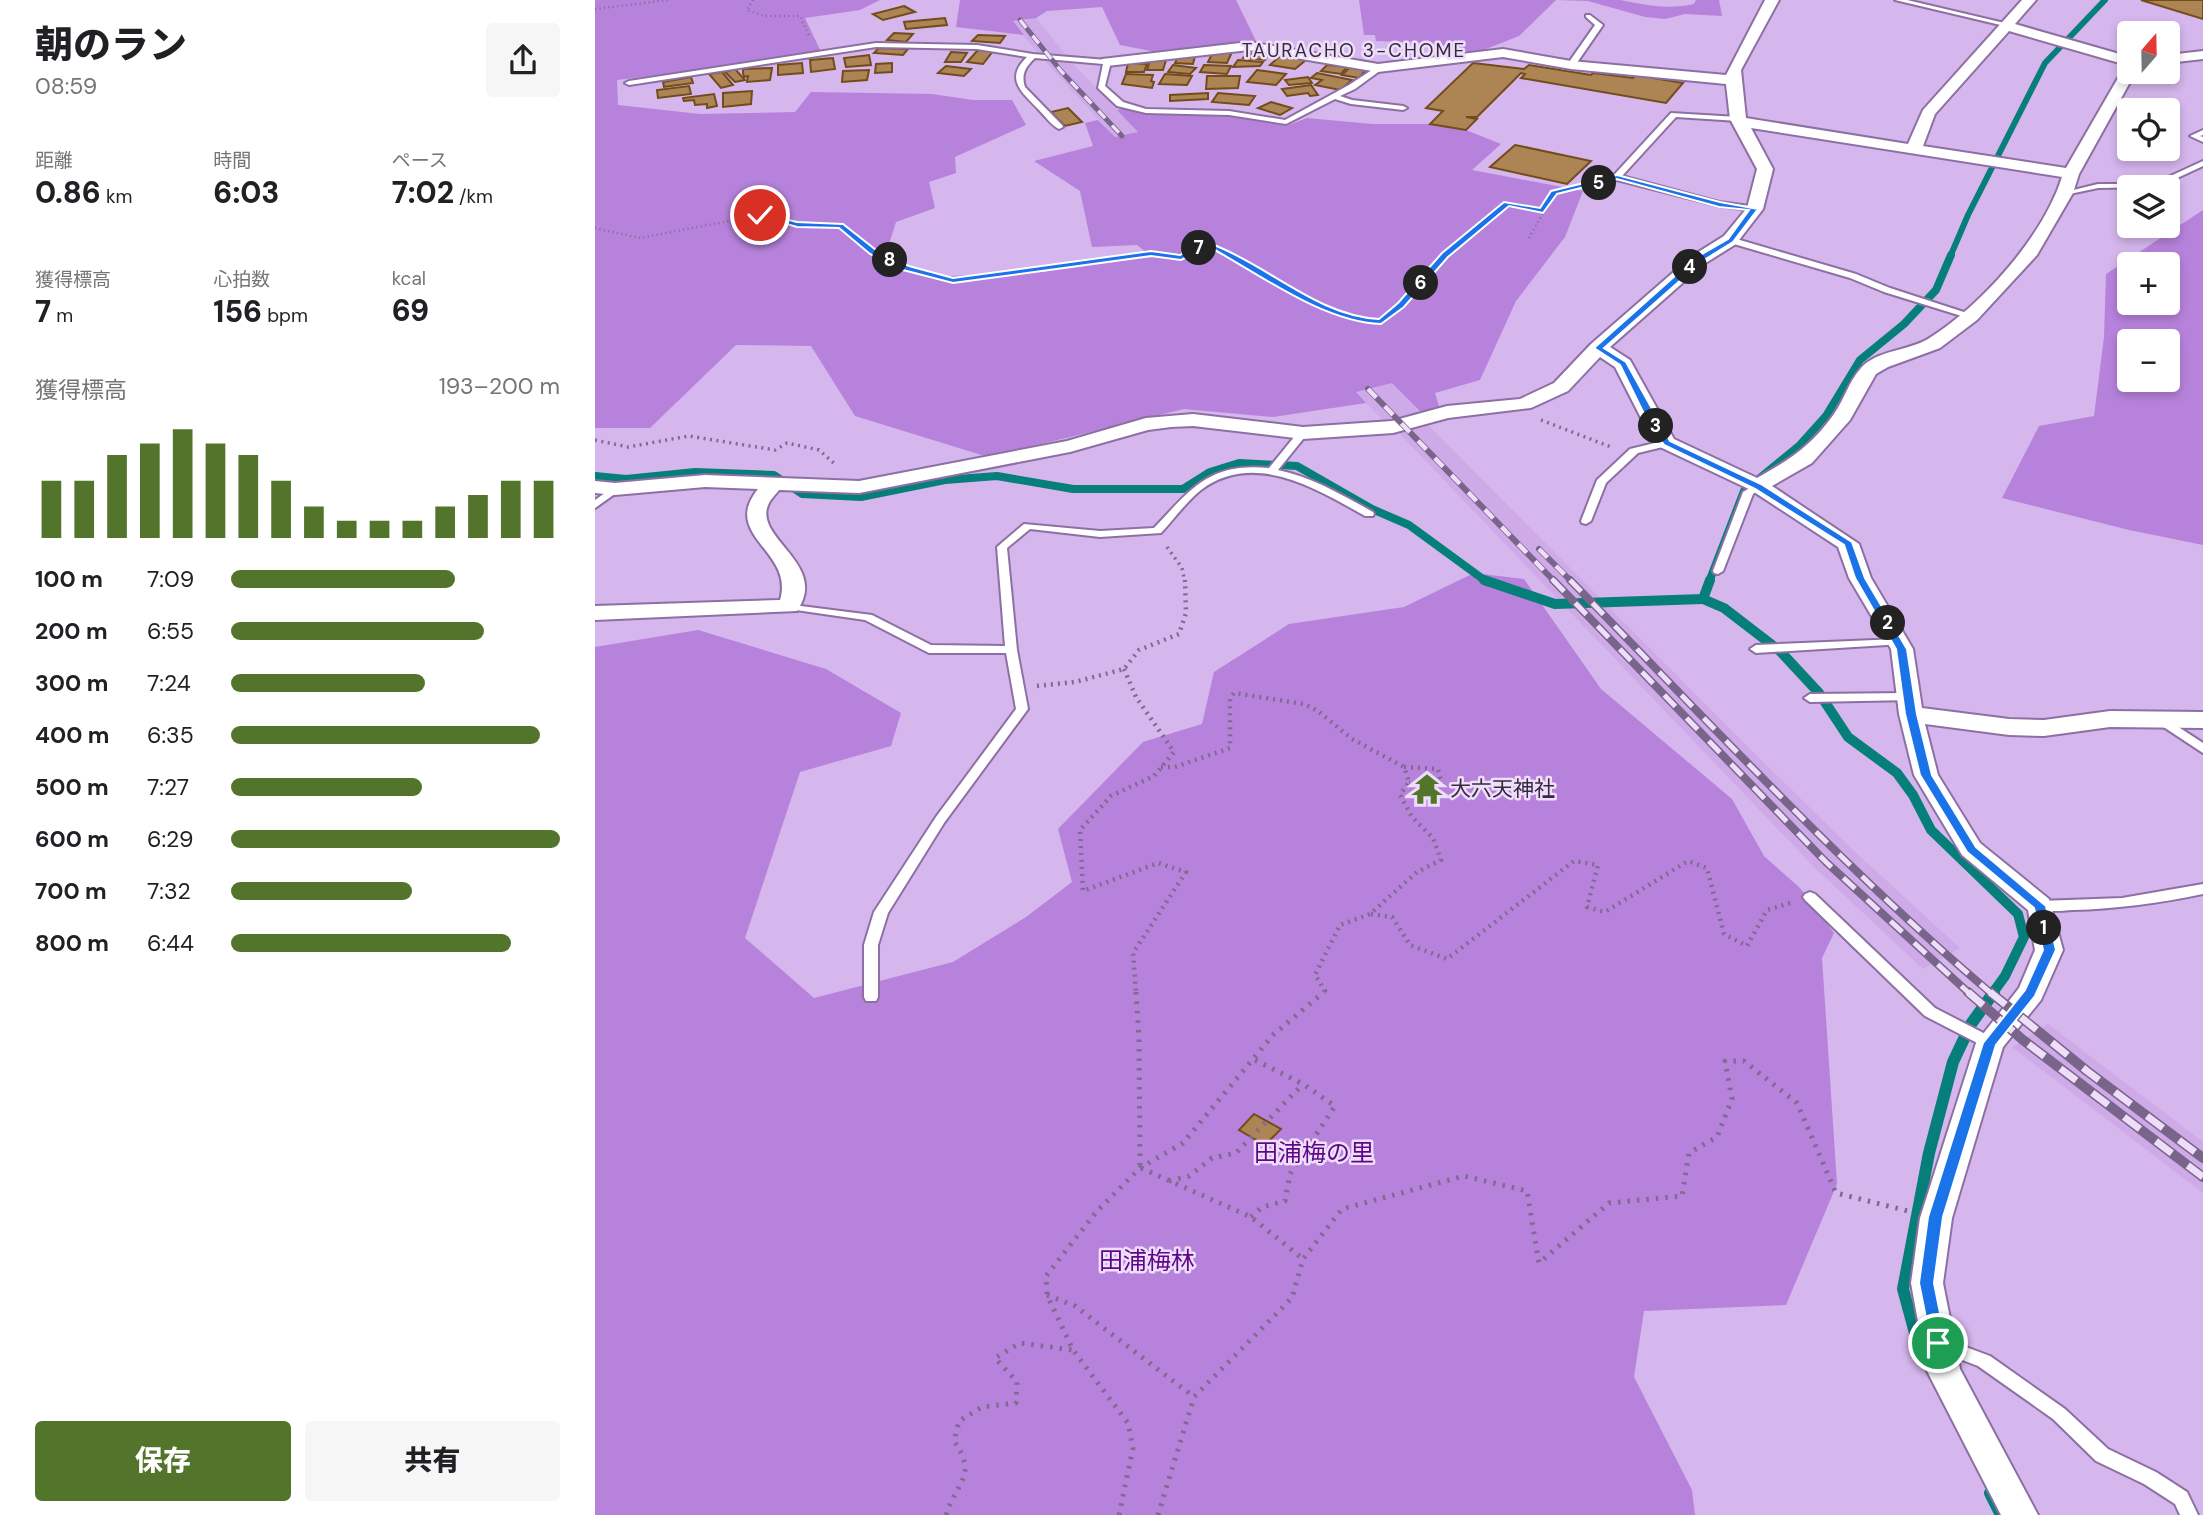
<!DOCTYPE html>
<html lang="ja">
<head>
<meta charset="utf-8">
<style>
  body { margin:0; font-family:"DM Sans","Noto Sans JP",sans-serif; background:#f6f6f6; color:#202124; height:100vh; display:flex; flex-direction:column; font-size:26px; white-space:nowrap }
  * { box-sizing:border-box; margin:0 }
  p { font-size:23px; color:#757577 }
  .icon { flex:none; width:38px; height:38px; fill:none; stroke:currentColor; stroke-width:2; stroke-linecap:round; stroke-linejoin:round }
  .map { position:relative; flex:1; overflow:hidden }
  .panel { display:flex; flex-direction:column; background:#fff; width:595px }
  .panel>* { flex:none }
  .needle { width:46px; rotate:20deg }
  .tools { position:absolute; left:1522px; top:21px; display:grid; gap:14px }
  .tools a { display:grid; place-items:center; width:63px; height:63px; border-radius:7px; background:#fff; box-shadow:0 4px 10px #0003; font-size:35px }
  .pin { position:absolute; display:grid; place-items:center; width:60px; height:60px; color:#fff; margin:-30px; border:4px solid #fff; border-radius:50%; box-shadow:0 2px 7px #0007 }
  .km { position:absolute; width:35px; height:35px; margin:-18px; border-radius:50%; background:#222; color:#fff; font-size:19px; line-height:35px; text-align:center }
  .round { display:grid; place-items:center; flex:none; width:74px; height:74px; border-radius:7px; background:#f6f6f6 }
  .summary { display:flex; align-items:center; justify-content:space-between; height:119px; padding:0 35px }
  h1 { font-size:38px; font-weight:800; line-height:52px }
  .stats { display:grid; grid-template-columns:repeat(3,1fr); gap:10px; height:119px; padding:7px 35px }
  .stats div { display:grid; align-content:center }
  .stats b { font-size:30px; font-weight:800 }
  .stats small { font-size:19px; font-weight:400 }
  .stats p { font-size:19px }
  .chart { height:196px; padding:14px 35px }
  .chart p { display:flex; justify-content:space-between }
  .chart svg { width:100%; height:126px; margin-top:7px; stroke:#53742b; stroke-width:6 }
  .action { display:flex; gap:14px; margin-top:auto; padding:14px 35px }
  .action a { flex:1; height:80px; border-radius:7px; background:#53742b; color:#fff; font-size:28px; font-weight:800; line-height:80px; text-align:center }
  .action a+a { background:#f6f6f6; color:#202124 }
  ul { padding:0 35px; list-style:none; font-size:23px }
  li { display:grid; grid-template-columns:112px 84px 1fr; align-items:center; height:52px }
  li i { height:18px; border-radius:9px; background:#53742b }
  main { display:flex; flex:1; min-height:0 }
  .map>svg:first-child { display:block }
  .built { fill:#ceabe8 }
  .green { fill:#b782dc; fill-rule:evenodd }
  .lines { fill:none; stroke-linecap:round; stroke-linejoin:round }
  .stream-far3 { stroke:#067e79; stroke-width:6 }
  .stream-far2 { stroke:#067e79; stroke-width:8 }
  .stream-far1 { stroke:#067e79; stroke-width:10 }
  .stream { stroke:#067e79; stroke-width:12 }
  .building { fill:#ad8453; stroke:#724c1a; stroke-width:2 }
  .service-casing { stroke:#8d70a3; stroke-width:4 }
  .minor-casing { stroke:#8d70a3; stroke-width:4 }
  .path-far3 { stroke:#806b90; stroke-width:2.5; stroke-dasharray:1 3.5; stroke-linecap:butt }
  .path-far2 { stroke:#806b90; stroke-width:3.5; stroke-dasharray:2 4.5; stroke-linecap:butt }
  .path-far1 { stroke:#806b90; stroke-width:4.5; stroke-dasharray:2 5; stroke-linecap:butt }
  .path { stroke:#806b90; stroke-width:5; stroke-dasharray:2.5 7; stroke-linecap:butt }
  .service { fill:#fff; fill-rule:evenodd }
  .minor { fill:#fff; fill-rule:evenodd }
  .rail-far3-casing { stroke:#796589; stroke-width:5 }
  .rail-far2-casing { stroke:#796589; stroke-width:6 }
  .rail-far1-casing { stroke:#796589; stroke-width:8 }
  .rail-casing { stroke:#796589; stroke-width:10 }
  .rail-far3 { stroke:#eedefa; stroke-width:3.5; stroke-dasharray:10; stroke-linecap:butt }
  .rail-far2 { stroke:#eedefa; stroke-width:4.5; stroke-dasharray:12; stroke-linecap:butt }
  .rail-far1 { stroke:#eedefa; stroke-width:5; stroke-dasharray:16; stroke-linecap:butt }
  .rail { stroke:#eedefa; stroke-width:7; stroke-dasharray:20; stroke-linecap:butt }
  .route { fill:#1a73e8; stroke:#fff; stroke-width:2 }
  .labels { text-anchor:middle; stroke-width:5; stroke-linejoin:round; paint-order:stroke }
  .far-neighbourhood-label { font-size:19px; letter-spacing:2px; fill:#35293f; stroke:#eedefa }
  .poi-label { font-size:21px; fill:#35293f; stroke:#eedefa; text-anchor:start }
  .near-park-label { font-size:24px; fill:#5d0786; stroke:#eedefa }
</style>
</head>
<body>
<main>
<section class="panel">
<div class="summary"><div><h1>朝のラン</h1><p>08:59</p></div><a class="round"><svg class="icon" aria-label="share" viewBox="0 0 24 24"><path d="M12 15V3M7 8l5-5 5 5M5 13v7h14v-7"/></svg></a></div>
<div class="stats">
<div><p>距離</p><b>0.86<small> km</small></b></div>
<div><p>時間</p><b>6:03</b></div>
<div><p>ペース</p><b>7:02<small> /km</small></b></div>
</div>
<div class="stats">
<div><p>獲得標高</p><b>7<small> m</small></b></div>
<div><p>心拍数</p><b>156<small> bpm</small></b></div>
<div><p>kcal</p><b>69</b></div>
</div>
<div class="chart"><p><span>獲得標高</span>193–200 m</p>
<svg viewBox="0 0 160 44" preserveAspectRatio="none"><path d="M5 44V24M15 44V24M25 44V15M35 44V11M45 44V6M55 44V11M65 44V15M75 44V24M85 44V33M95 44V38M105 44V38M115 44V38M125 44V33M135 44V29M145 44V24M155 44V24"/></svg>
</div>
<ul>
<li><b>100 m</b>7:09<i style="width:68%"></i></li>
<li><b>200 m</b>6:55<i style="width:77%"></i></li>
<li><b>300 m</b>7:24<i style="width:59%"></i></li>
<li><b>400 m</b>6:35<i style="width:94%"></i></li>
<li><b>500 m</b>7:27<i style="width:58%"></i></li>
<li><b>600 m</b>6:29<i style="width:100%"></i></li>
<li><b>700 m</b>7:32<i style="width:55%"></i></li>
<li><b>800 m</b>6:44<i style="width:85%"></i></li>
</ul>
<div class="action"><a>保存</a><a>共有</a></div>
</section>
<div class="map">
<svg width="1608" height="1515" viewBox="0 0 1608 1515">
  <rect width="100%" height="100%" fill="#d5b6ed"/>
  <g class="built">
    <path d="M441 18 471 55 443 53 417 22Z"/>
    <path d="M449 60 476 62 544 132 520 137Z"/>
    <path d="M797 382 828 414 791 423 760 392Z"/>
    <path d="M833 425 1148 742 1258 850 1365 948 1328 969 1219 867 804 433Z"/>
    <path d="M1453 1024 1608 1142V1193L1417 1047Z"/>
  </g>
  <g class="green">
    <path d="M0 0H285L265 10 210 18 226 52 146 65 22 80 23 105 105 114 200 112 216 92 337 94 378 100H417L431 125 360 157 361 173 334 182 340 208 301 222 288 263 331 277 447 272 557 257 542 245 497 247 485 191 439 161 498 146 490 123 503 120 520 137 543 132 522 110 532 108 567 115 625 114 691 126 712 118 777 124H835L871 130 906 144 877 170 988 191 970 237 921 301 885 380 840 393 845 409 828 414 797 383 761 392 771 403 678 417 589 409 393 457 260 416 216 346 141 345 55 428H0Z"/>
    <path d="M365 0H641L662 43 561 52 525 45 507 7 452 11 441 18 418 21 429 35 361 27Z"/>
    <path d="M764 0H1025C1051 5 1073 10 1099 4L1101 0H1124L1127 16 1090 14 1070 19 1050 17 993 1 961 0 924 36 881 53 836 43 781 41 780 35H769Z"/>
    <path d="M1608 210V545L1534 530 1407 498 1444 426 1499 416 1509 337 1511 274ZM1573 264V303H1535V264ZM1573 341V380H1535V341Z"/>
    <path d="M879 573 929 579 1006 689 1137 799 1169 856 1205 888 1239 933 1227 958 1242 1184 1191 1305 1049 1311 1039 1377 1097 1490 1100 1515H0V647L103 630 231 669 306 713 296 746 205 772 150 938 219 998 358 962 431 917 477 882 463 829 548 742 607 724 619 672 694 624 809 607Z"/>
  </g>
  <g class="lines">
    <path class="stream-far3" d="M1355 257 1373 215 1450 63 1510 0"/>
    <g class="stream-far2">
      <path d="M0 476 31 479 100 472 179 475 207 494 266 497 350 480 402 476 478 489H588L615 472 644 463 702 466 777 509 814 525 892 582"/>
      <path d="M1114 582 1149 491 1205 445 1231 416 1265 360 1309 324 1341 290 1356 255"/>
    </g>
    <g class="stream-far1">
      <path d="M889 580 960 604 1108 599 1115 580"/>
      <path d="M1108 599 1129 608 1185 651 1224 693 1253 737 1302 773 1318 795 1336 830 1423 914 1429 937 1410 976 1397 994"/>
    </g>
    <g class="stream">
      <path d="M1333 1359 1320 1333 1308 1289 1334 1153 1358 1062 1376 1024 1399 992"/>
      <path d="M1395 1493 1406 1515"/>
    </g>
  </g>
  <g class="building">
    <path d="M1546 0H1608V19Z"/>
    <path d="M309 6 320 12 288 20 278 14Z"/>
    <path d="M350 18 352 25 311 29 309 22Z"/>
    <path d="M299 33 318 34 311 42 292 40Z"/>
    <path d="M383 35 410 36 405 43 377 41Z"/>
    <path d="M284 48 313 49 308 55 279 53Z"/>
    <path d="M383 50 398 51 388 64 372 62Z"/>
    <path d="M660 51 676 52 670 60 648 58 652 53 658 54Z"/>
    <path d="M356 52 372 53 366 62H350Z"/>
    <path d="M618 52H637L632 63 613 62Z"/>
    <path d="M274 55 276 65 251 67 249 58Z"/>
    <path d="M686 55 711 60 700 69 675 65Z"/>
    <path d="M583 56H600L598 64 580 63Z"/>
    <path d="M238 58 240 69 216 72 215 60Z"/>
    <path d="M555 60H571L568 70H552Z"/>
    <path d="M643 60 668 62 665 66 638 67Z"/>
    <path d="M207 63 208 73 183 75V65Z"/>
    <path d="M297 63V72L280 73 281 64Z"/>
    <path d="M533 63 552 64 549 72H531Z"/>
    <path d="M878 63 929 69 934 65 996 75 998 73 1038 78 1040 75 1088 83 1071 103 926 78 930 74 926 73 882 117H871L882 119 871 130 835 124 848 111 831 108Z"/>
    <path d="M578 65 601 68 595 74 573 72Z"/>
    <path d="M609 65 636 66 632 74 605 72Z"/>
    <path d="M732 65 752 67 746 74 726 71Z"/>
    <path d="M351 66 376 69 369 76 343 73Z"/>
    <path d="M756 66 772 69 764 78 747 75Z"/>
    <path d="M177 68 175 80 152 82 153 76 149 77 148 73V69Z"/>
    <path d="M140 69 150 80 140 82 130 72Z"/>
    <path d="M274 70 272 80 247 82 248 71Z"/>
    <path d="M662 70 691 74 681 85 652 82Z"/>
    <path d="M127 72 138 85 126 88 114 74Z"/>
    <path d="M722 73 757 80 745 90 720 85 727 80 716 78Z"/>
    <path d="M531 74 558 75 556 81 559 82 557 88 527 84Z"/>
    <path d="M570 74 597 76 592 85 564 84Z"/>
    <path d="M612 76H645L643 88 611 89Z"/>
    <path d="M96 77 98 83 69 87 68 82Z"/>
    <path d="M713 77 717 83 694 85 690 80Z"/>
    <path d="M716 85 723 95 715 96 713 93 692 96 687 89Z"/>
    <path d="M94 86 96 94 63 98 62 90Z"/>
    <path d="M157 91 156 104 128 107V93Z"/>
    <path d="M613 93V99L575 101V95Z"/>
    <path d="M623 93 660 96 654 105 617 102Z"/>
    <path d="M119 94 122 106 112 108V104L100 105 99 100 89 101 88 98Z"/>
    <path d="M676 102 697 108 685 115 663 108Z"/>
    <path d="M473 108 487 122 470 126 456 112Z"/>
    <path d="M920 145 996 161 972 184 895 167Z"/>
    <path d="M659 1114 686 1129 670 1145 644 1130Z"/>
  </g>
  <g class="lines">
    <defs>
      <g id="service">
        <path d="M1300 0H1312L1418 25 1414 27Z"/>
        <path d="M991 15H995L1008 25 979 67H973L972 65 1000 25 991 17Z"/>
        <path d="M281 43 382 45 438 54 512 60 516 62 510 86 528 102 551 109 634 111 690 120 754 85 783 66H786V70L760 89 745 96 757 100 808 106 812 108 808 110 756 104 740 99 691 124 634 115 551 113 522 106 503 88 508 64 440 58C430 67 426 75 430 87L467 125 468 127 464 129C456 125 450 116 443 109 427 92 409 79 432 57L382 49 281 47 34 85 30 83 34 81Z"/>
        <path d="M1076 113 1143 117 1147 119 1143 121 1081 117 1027 176 1124 202 1163 207V211L1124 206 1022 180 994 187V183L1019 175Z"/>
        <path d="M1608 130V135L1605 136 1608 137V142L1595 136Z"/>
        <path d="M1608 161V166L1563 187 1503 188 1470 195 1466 193 1503 184H1558Z"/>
        <path d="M1132 238H1138L1261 274 1295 288 1381 316 1379 318H1373L1289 292 1255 278 1132 242Z"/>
        <path d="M708 430 713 433 683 470C717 477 747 495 778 512L779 514 778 516H770C722 489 659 450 606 490 591 502 579 519 566 533L505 537 435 529 412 548 422 650 433 709 349 823 293 913 283 945V997L281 1001H271L269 997V945L279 912 341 817 421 709 411 653H334L270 620 194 609 188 606 190 604 277 615 336 645 410 646 402 547 429 524 505 531 559 528C596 489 614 462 674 468L704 431Z"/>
        <path d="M1072 440 1076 441V445L1043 453 1011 483 996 521 991 524 987 523 986 521 1002 480 1035 449Z"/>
        <path d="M1163 483 1168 486 1158 494 1128 571 1123 574 1119 573 1118 571 1148 492Z"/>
        <path d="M20 486 25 489 24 491 0 508V500Z"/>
        <path d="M1304 639 1310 642 1308 644 1161 653 1155 649 1161 645Z"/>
        <path d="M1314 693 1320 697 1318 700 1215 702 1209 698 1215 694Z"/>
        <path d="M1565 715 1608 743V753L1561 722 1559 719 1561 716Z"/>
        <path d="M1608 884V894C1565 903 1522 909 1478 910 1466 911 1452 912 1440 909L1438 906 1440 903 1445 901 1527 898Z"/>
        <path d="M1215 892 1220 894 1340 1008 1400 1039 1402 1043 1400 1047 1395 1048 1390 1047 1330 1016 1210 900 1208 897 1210 894Z"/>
        <path d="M1347 1338 1395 1356 1470 1409 1513 1449 1561 1472 1592 1492 1603 1515H1585L1580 1504 1549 1484 1501 1461 1458 1419 1383 1366 1341 1350 1339 1345 1341 1340Z"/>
      </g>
      <g id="minor">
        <path d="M1170 0H1184L1146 70 1151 118 1313 144 1328 110 1427 0H1441L1420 24 1535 57V66L1414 31 1340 114 1328 146 1471 168 1523 78 1535 70V72H1548L1534 84 1484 174 1478 193 1442 255 1382 320 1345 348 1293 367 1281 374 1255 420 1217 463 1177 486 1264 544 1276 578 1318 649 1327 708 1414 719 1449 720 1515 711 1608 712V728L1515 727 1449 736 1414 735 1330 724 1343 775 1385 843 1454 899 1468 950 1446 1000 1408 1047 1357 1218 1348 1283 1365 1369 1443 1515H1406L1332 1371 1316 1283 1325 1218 1381 1043 1424 988 1440 950 1433 910 1367 855 1319 775 1304 714 1296 649 1254 578 1243 547 1156 490 1065 447 1047 420 1020 367 1005 357 973 391 936 408 853 418 798 433 708 439 598 426 576 427 553 430 475 452 264 493 184 490C181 494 176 499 174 503 156 538 235 563 202 611L0 620V606L185 600C200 551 125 536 163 489L110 487 20 495 0 493V481L20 483 110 475 264 481 472 441 551 418 598 414 708 427 797 421 852 406 925 399 959 383 996 344 1097 256 1129 236 1152 208 1162 169 1135 119 1131 84 976 69 908 57 783 72 654 50 512 66 505 62 507 59 654 42 783 64 908 49 976 61 1131 75ZM1156 128 1467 177C1448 237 1386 306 1333 339 1313 351 1282 350 1266 368 1254 381 1249 400 1239 414 1216 446 1196 459 1162 478L1079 439 1035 360 1015 347 1109 264 1141 244 1168 209 1178 169Z"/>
        <path d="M1608 51V59L1573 63V55Z"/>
      </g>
    </defs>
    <use href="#service" class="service-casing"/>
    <use href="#minor" class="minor-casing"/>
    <g class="path-far3">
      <path d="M158 0 152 10 169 16H205L215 38"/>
      <path d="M0 9 73 0"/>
      <path d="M0 228 45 238 165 215 202 225 246 226 278 252 289 257"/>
      <path d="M934 238 959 193 979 189"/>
      <path d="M532 257 556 254 586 257 606 247H619L637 257"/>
      <path d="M848 257 912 203 948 211"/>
    </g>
    <g class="path-far2">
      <path d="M285 255 311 268 358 280 545 255"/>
      <path d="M570 255H589"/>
      <path d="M634 255C683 284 729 314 786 322L806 305 850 255"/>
      <path d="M946 420 1016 447"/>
      <path d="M0 440 33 447 94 436 180 450 192 443 224 450 241 465"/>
      <path d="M572 547 587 568 590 582"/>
    </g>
    <g class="path-far1">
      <path d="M529 669 541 697 579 752 559 776 516 796 485 830 488 891 563 863 591 872 538 953 541 994"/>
      <path d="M442 686 480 682 529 669 544 650 584 634 591 613 590 580"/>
      <path d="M566 767H580L635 748V699L639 693 709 704 723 711 757 739 809 767 814 782 805 795 817 817 838 838 846 860 822 872 775 914 745 925 720 975 730 991 727 994"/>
      <path d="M809 767 843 769 847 786 814 782"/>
      <path d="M776 914 797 917 815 945 852 959 979 861 1003 865 992 907 1010 912 1093 861 1112 868 1129 934 1152 946 1172 910 1195 903"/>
    </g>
    <g class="path">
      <path d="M541 992 544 1038 545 1168"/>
      <path d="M546 1168 656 1217 708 1259"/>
      <path d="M574 1181 594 1176 617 1158 641 1153 708 1084"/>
      <path d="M656 1217 667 1207 690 1201 695 1174 740 1106 708 1084 658 1059"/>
      <path d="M452 1295 480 1306 599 1397 697 1298 708 1259 747 1209 869 1176 932 1191 944 1263 1014 1203 1087 1196 1094 1153 1122 1137 1137 1099 1130 1061H1149L1202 1103 1241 1193 1313 1211"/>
      <path d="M351 1515C362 1481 383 1476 359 1441L364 1421 387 1407 421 1403 422 1382 400 1358 425 1343 477 1350"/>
      <path d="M524 1515 538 1448 533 1423 478 1350 452 1295 451 1276 502 1211 545 1168 588 1143 678 1035 729 992"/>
      <path d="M563 1515 599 1397"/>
    </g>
    <use href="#service" class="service"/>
    <use href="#minor" class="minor"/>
    <defs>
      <path id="rail-far3" d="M425 20 466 71 527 136"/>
      <g id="rail-far2">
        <path d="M773 389 960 582"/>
        <path d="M944 549 977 582"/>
      </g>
      <g id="rail-far1">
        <path d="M958 580 1231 862 1375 994"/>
        <path d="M975 580C1113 721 1246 866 1397 994"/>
      </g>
      <g id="rail">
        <path d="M1373 992 1428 1040 1608 1177"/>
        <path d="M1395 992 1492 1071 1608 1158"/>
      </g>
    </defs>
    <use href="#rail-far3" class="rail-far3-casing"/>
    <use href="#rail-far2" class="rail-far2-casing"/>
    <use href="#rail-far1" class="rail-far1-casing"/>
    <use href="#rail" class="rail-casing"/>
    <use href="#rail-far3" class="rail-far3"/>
    <use href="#rail-far2" class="rail-far2"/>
    <use href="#rail-far1" class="rail-far1"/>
    <use href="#rail" class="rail"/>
  </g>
  <path class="route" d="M1022 175 1125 202 1163 209 1138 242 1106 262 1009 348 1031 362 1075 441 1166 484 1257 542 1270 578 1312 649 1322 714 1337 775 1381 847 1451 906 1461 950 1440 996 1401 1045 1348 1217 1339 1283 1351 1343 1343 1350 1336 1343 1324 1283 1333 1217 1388 1043 1430 990 1448 950 1439 908 1372 852 1325 775 1310 714 1301 649 1260 578 1249 545 1160 489 1069 445 1052 420 1025 365 999 348 1100 258 1133 239 1154 210 1124 207 1022 179 962 194 948 213 914 206 853 257 809 307 786 324C729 322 667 276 618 249H608L586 260 556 256 358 283 308 270 275 254 244 228 202 227 161 215 165 213 202 222 248 224 281 250 314 266 358 278 556 251 585 255 603 245H619C674 266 723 316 784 319L803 303 847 253 909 202 945 208 956 191Z"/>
  <defs>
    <symbol id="temple-bare" viewBox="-9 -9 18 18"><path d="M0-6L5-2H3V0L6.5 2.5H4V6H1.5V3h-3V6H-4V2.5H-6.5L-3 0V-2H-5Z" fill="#53742b" stroke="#eedefa" stroke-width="2.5" paint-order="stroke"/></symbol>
  </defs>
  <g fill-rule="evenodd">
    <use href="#temple-bare" x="810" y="767" width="44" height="44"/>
  </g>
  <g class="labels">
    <g class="far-neighbourhood-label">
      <text x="759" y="57">TAURACHO 3-CHOME</text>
    </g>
    <g class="poi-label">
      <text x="855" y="796">大六天神社</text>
    </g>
    <g class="near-park-label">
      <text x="719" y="1161">田浦梅の里</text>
      <text x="552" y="1269">田浦梅林</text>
    </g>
  </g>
</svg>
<div class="tools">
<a><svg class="needle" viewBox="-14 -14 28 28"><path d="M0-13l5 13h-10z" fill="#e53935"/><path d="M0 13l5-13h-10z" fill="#757577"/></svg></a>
<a><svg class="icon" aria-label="locate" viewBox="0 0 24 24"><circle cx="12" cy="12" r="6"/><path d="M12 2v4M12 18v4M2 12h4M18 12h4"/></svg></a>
<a><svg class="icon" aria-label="layers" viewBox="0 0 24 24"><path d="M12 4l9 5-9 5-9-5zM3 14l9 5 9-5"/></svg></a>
<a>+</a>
<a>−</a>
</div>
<div class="pin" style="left:1343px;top:1343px;background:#1e9e55"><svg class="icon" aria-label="arrive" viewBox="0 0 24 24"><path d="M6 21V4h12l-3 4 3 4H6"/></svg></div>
<div class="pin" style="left:165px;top:215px;background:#d93025"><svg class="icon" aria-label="check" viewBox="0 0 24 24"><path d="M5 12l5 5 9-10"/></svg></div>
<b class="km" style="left:1449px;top:928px">1</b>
<b class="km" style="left:1293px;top:623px">2</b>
<b class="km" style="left:1061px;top:426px">3</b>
<b class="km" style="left:1095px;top:267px">4</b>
<b class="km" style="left:1004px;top:183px">5</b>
<b class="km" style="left:826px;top:283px">6</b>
<b class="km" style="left:604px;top:248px">7</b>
<b class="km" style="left:295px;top:260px">8</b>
</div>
</main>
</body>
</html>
